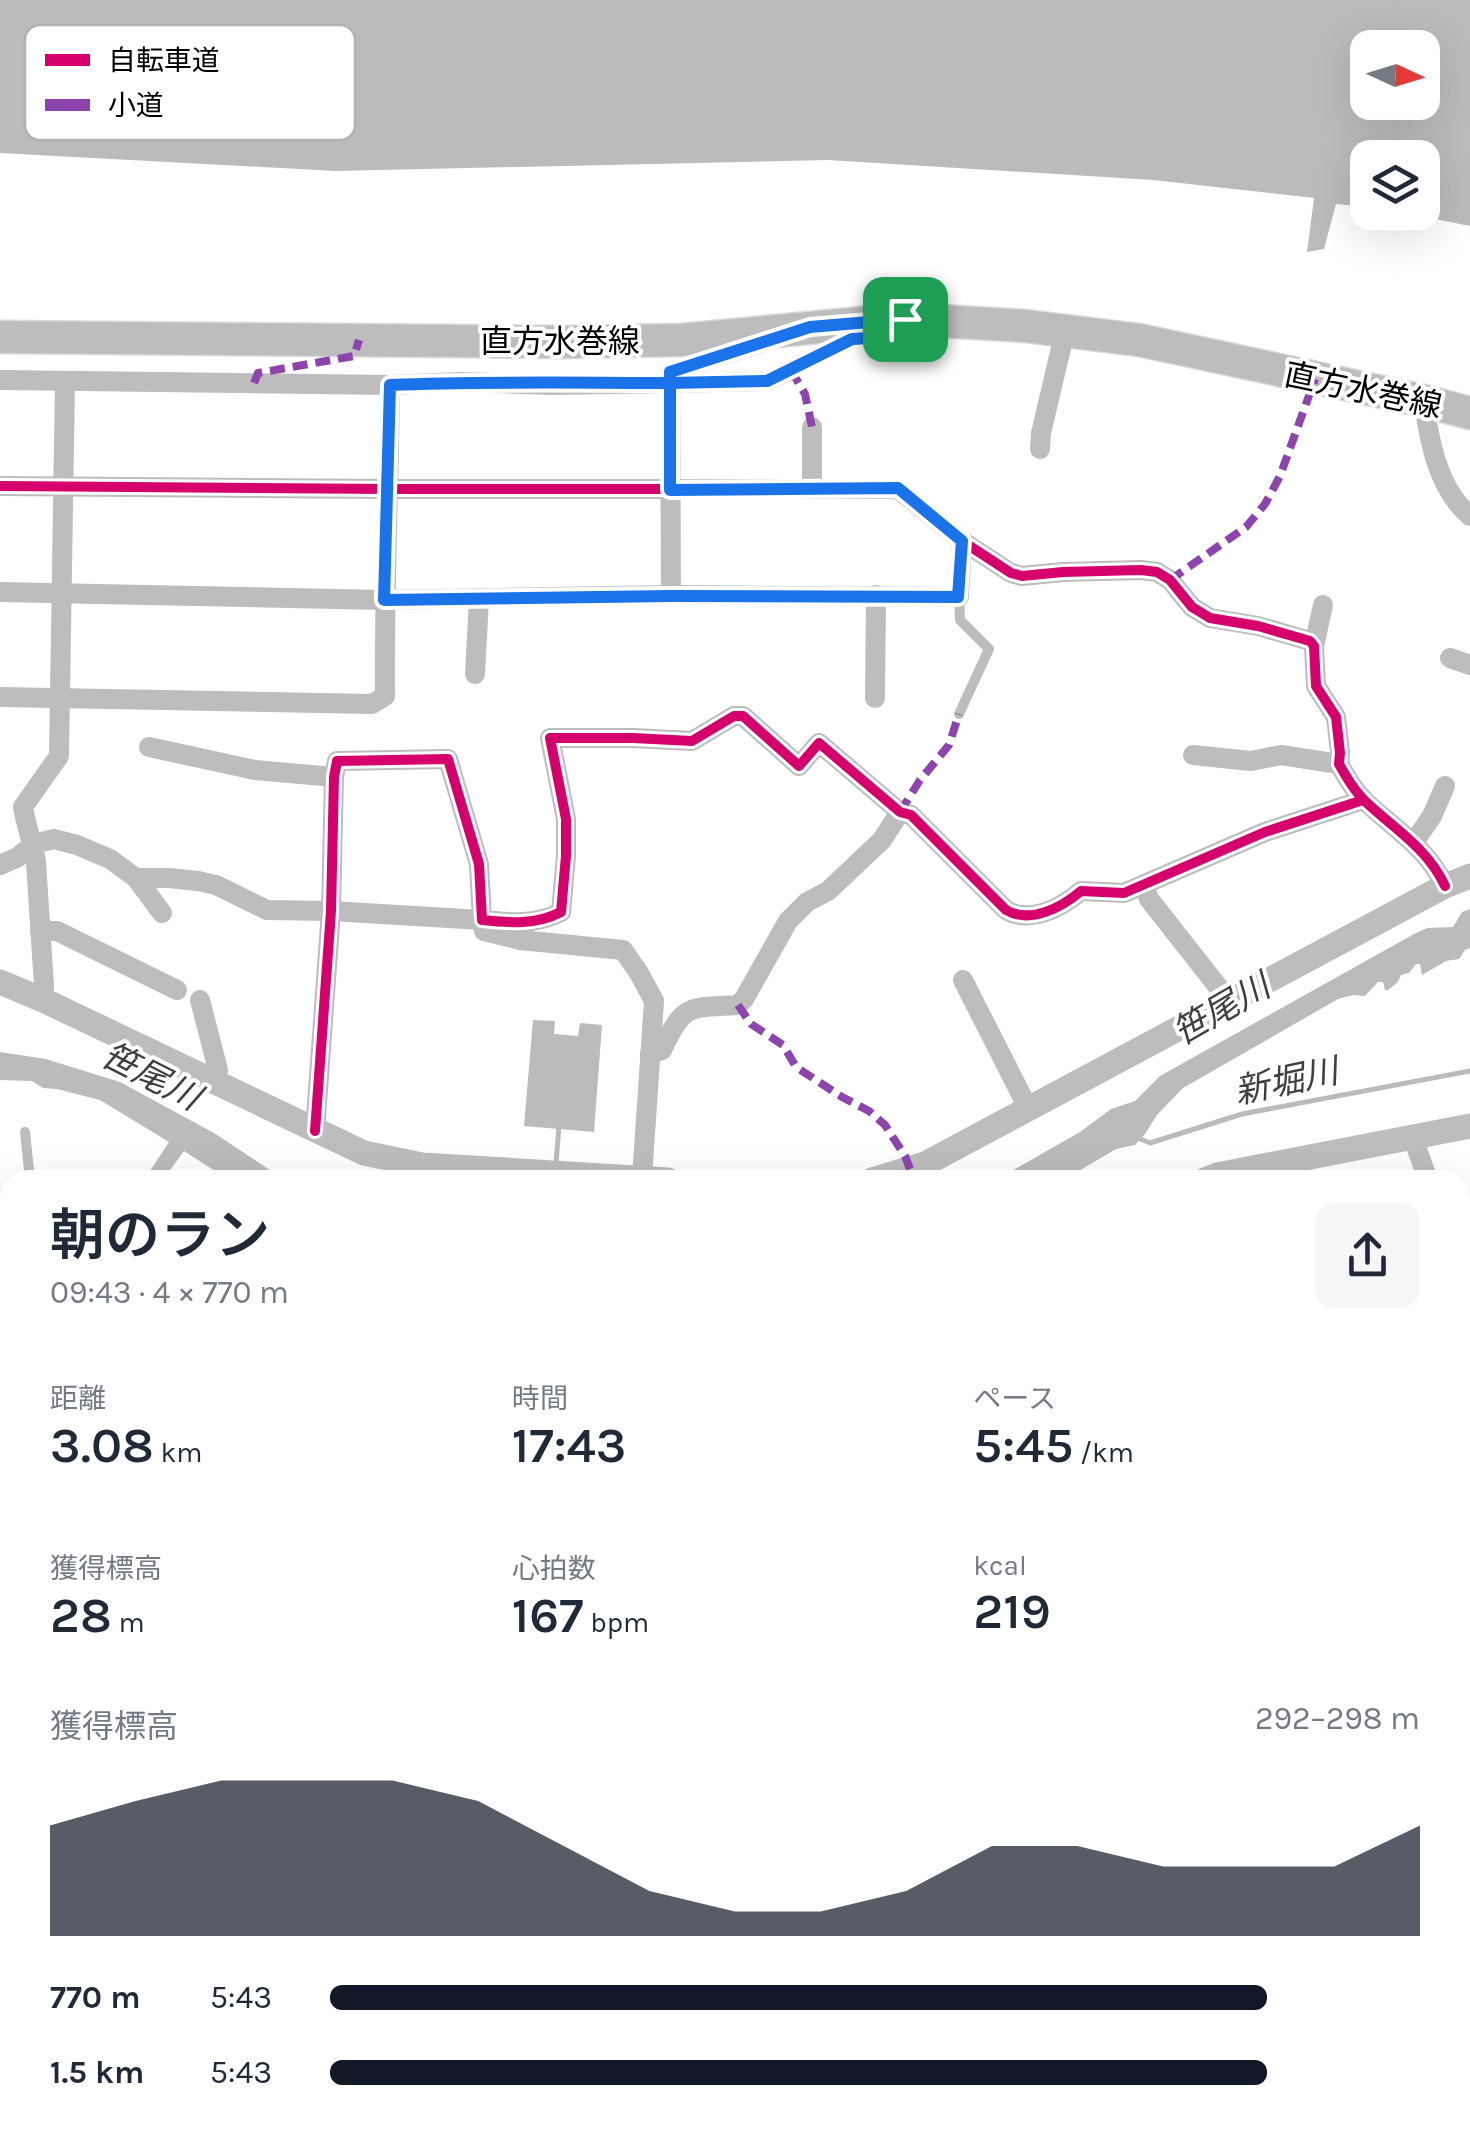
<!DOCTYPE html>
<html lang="ja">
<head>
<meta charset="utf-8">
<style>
  body { margin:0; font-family:Karla,"Noto Sans JP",sans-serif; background:#f6f6f7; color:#1f2937; height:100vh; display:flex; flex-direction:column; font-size:38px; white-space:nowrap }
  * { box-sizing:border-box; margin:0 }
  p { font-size:32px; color:#747a83 }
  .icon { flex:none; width:55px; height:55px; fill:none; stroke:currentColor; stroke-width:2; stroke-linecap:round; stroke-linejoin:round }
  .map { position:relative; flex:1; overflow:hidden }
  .details { position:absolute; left:0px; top:1170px; width:1470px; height:962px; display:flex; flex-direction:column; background:#fff; border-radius:30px 30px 0 0; box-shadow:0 10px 40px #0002 }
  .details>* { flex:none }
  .needle { width:65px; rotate:94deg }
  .tools { position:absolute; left:1350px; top:30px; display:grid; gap:20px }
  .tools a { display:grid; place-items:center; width:90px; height:90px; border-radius:20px; background:#fff; box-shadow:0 10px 40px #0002; font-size:50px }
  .pin { position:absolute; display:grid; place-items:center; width:85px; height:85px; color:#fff; margin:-42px; border-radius:20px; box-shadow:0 5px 15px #0006 }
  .round { display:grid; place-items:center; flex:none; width:105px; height:105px; border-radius:20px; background:#f6f6f7 }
  .summary { display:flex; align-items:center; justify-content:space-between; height:170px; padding:0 50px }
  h1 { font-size:55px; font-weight:600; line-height:75px }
  .figures { display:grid; grid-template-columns:repeat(3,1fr); gap:15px; height:170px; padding:10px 50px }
  .figures div { display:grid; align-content:center }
  .figures b { font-size:50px; font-weight:600 }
  .figures small { font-size:28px; font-weight:400 }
  .figures p { font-size:28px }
  .chart { height:280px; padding:20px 50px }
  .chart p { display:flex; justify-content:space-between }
  .chart svg { width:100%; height:180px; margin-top:10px; fill:#111827; opacity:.7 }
  ul { padding:0 50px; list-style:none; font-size:32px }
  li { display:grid; grid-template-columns:160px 120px 1fr; align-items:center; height:75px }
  li i { height:25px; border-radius:12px; background:#111827 }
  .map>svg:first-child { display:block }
  .water { fill:#bbb; fill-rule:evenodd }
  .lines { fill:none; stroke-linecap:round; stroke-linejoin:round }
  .stream { stroke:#bbb; stroke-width:5 }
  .primary-casing { stroke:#dbdbdb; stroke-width:35 }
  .service { stroke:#bdbdbd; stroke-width:10 }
  .minor { stroke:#bdbdbd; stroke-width:20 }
  .tertiary { stroke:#bdbdbd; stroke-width:25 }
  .primary { stroke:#bdbdbd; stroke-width:32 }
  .tram { stroke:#bdbdbd; stroke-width:2.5 }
  .quiet { stroke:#8e44ad; stroke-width:8; stroke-dasharray:15 8; stroke-linecap:butt }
  .cycleway-casing { stroke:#fff; stroke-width:16 }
  .cycleway { stroke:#d6006c; stroke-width:10 }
  .route-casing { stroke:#fff; stroke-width:20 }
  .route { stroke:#1a73e8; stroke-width:12 }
  .labels { text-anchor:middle; stroke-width:8; stroke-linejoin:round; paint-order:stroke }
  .street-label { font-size:32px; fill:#000; stroke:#fff }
  .water-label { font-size:35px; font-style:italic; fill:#3f3f3f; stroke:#fff }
  .key { fill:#fff; stroke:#b2b2b2; stroke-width:2.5 }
  .key-label { font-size:28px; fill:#000 }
</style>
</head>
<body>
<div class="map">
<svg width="1470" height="2131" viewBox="0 0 1470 2131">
  <rect width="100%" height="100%" fill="#fff"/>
  <g class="water">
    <path d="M0 0H1470V226L1405 213 1422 212V158H1368L1367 207 1336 204 1324 249 1307 252 1314 198 1153 180 828 160 336 171 0 153ZM1368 48H1422V102H1368Z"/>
    <path d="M1470 909V948L1465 950 1459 959 1446 961 1422 975 1420 964H1416L1409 973 1401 975 1398 982 1388 990H1385L1383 982H1378L1365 996 1353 995 1338 999 1183 1088 1157 1115 1145 1134 1135 1145 1116 1149 1077 1172 1057 1180H996L1080 1132 1111 1109 1135 1101 1160 1076 1414 934 1427 928 1453 927 1462 912Z"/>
    <path d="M533 1020 555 1021 554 1034 578 1036 580 1023 602 1025 594 1132 524 1126Z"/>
    <path d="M0 1052 46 1059 120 1082 214 1133 285 1180H229L184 1151 163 1180H144L169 1142 100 1100 57 1089 43 1088 32 1081 0 1080Z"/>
  </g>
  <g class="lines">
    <g class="stream">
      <path d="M1138 1138 1150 1143 1242 1114 1470 1071"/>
      <path d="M556 1163 559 1126"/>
    </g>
    <defs>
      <path id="primary" d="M0 337 567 342 681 340 905 319 1025 326 1139 340 1424 401 1470 413"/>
    </defs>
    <use href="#primary" class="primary-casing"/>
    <g class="service">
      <path d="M877 338 903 336 905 325"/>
      <path d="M791 370 852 339 860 338"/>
      <path d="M959 597 960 620 989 649 959 714"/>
      <path d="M25 1132 30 1180"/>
    </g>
    <g class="minor">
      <path d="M0 380 390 385 461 382 552 385 671 383 767 381 791 370"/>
      <path d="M1424 401C1429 441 1438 489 1470 516"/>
      <path d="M812 427V488"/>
      <path d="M1040 449 1041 433 1065 331"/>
      <path d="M0 486 389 489H898L962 541 1011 573 1022 576 1063 572 1141 570 1157 572 1170 580 1192 607 1210 618 1258 626 1310 641 1314 646 1316 686 1336 717 1340 753 1339 764C1347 778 1355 792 1367 803 1396 830 1428 849 1445 886"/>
      <path d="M0 592 384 600 671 595 959 597 962 541"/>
      <path d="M671 595 670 372 761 343"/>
      <path d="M1314 646 1323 605"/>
      <path d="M1450 658 1470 665"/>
      <path d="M475 674 479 599"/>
      <path d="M0 697 372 704 385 696C384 592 389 489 390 385"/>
      <path d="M875 698 876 595"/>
      <path d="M149 747 255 770 334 777"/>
      <path d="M1193 755 1251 761 1281 755 1339 764"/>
      <path d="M1414 842 1432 816 1445 786"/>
      <path d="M0 865 18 857 33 844 54 839 77 845 110 859 136 878 162 913"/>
      <path d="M136 878H169L198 881 216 885 267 910 331 911 482 920 484 931 520 940 623 950 639 973 654 1001 642 1178"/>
      <path d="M1144 885 1149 899 1230 1002"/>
      <path d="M40 931H57L177 990"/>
      <path d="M963 980 1029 1110"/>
      <path d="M43 1000 44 986 36 862C33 843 26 826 23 807L59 756 65 382"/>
      <path d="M200 1000 218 1070 213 1082"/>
      <path d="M650 1054 662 1050C684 1003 688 1008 738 1005L744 999 788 921 807 902 828 891 882 840 900 812"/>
      <path d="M315 1131 331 911 334 777 337 761 448 759 479 864 482 920C510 923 536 925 561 912L566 856V819L550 738H633L692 741 734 716H743L799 766 819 743 900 812 911 815 1006 910C1030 924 1061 908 1081 891L1124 893 1265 832 1363 800"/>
      <path d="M1413 1138 1428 1180"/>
      <path d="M1460 1384 1470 1362"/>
      <path d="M5 1553 10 1538"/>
      <path d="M1460 1592 1470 1600"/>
      <path d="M0 1597H10"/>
      <path d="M1460 1649 1470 1636"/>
      <path d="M0 1679 10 1689"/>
      <path d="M1460 1765 1470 1773"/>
      <path d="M0 1796 10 1787"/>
      <path d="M1460 1880 1470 1885"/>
      <path d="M0 1922 10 1914"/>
      <path d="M1460 1964 1470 1970"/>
      <path d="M0 2040 10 2031"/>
      <path d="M0 2091 10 2103"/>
      <path d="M349 2122 350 2131"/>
      <path d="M653 2122 685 2131"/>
      <path d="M998 2122 1010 2131"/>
      <path d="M1294 2122 1304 2131"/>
      <path d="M40 2131 49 2122"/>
      <path d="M174 2131 184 2122"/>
      <path d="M244 2131 247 2122"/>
      <path d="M445 2131 447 2122"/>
      <path d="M506 2131 509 2122"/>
      <path d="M611 2131 614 2122"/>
      <path d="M1103 2131 1109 2122"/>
      <path d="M1216 2131 1221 2122"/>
      <path d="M1337 2131 1342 2122"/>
      <path d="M1461 2131 1470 2116"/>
    </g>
    <g class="tertiary">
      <path d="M0 982 43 1000 364 1153 422 1165 668 1180"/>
      <path d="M872 1180 925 1164 1445 886 1470 876"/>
      <path d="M1205 1180 1217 1175 1470 1126"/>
      <path d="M0 1670 10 1661"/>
    </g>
    <use href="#primary" class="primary"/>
    <g class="tram">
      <path d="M0 1572 10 1571"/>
      <path d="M1460 1929 1470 1935"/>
    </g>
    <g class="quiet">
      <path d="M791 370 805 394 812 427"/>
      <path d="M254 383 258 373 354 356 359 340"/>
      <path d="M1170 580 1246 527 1265 504 1280 476 1315 379"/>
      <path d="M900 812 920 780 949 745 959 714"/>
      <path d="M738 1005 751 1024 783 1045 796 1067 842 1097 869 1111 885 1125 905 1156 910 1169"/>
    </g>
    <defs>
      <g id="cycleway">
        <path d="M0 486 389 489H898L962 541 1011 573 1022 576 1063 572 1141 570 1157 572 1170 580 1192 607 1210 618 1258 626 1310 641 1314 646 1316 686 1336 717 1340 753 1339 764C1347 778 1355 792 1367 803 1396 830 1428 849 1445 886"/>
        <path d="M315 1131 331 911 334 777 337 761 448 759 479 864 482 920C510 923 536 925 561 912L566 856V819L550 738H633L692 741 734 716H743L799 766 819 743 900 812 911 815 1006 910C1030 924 1061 908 1081 891L1124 893 1265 832 1363 800"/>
      </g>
    </defs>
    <use href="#cycleway" class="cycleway-casing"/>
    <use href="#cycleway" class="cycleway"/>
  </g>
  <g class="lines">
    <defs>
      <path id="route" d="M905 319 810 327 670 372V383C577 383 484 381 390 385L384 600 671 596 958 597 962 541 898 488 670 490V383L767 381 852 339 904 336 905 319"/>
    </defs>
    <use href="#route" class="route-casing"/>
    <use href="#route" class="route"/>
  </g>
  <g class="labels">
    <g class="street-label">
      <text x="560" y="352">直方水巻線</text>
      <text transform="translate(1363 390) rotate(12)" y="11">直方水巻線</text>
    </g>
    <g class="water-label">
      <text transform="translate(1221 1009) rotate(-30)" y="12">笹尾川</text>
      <text transform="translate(151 1076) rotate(27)" y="12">笹尾川</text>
      <text transform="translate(1286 1081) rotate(-12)" y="12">新堀川</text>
    </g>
  </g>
  <rect x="25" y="25" width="330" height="115" rx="15" class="key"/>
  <rect x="45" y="54" width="45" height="12" fill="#d6006c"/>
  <rect x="45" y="99" width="45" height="12" fill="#8e44ad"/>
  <g class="key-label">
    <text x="108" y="70">自転車道</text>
    <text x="108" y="115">小道</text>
  </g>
</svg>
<div class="tools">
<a><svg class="needle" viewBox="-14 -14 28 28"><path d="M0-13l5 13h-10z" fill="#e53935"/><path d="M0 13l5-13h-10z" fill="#747a83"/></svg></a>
<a><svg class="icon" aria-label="layers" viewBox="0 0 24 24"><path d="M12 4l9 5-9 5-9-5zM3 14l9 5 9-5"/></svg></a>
</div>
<div class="pin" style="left:905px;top:319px;background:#1e9e55"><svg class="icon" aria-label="arrive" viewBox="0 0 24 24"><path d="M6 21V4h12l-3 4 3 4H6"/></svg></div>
<section class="details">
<div class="summary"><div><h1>朝のラン</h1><p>09:43 · 4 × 770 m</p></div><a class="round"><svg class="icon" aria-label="share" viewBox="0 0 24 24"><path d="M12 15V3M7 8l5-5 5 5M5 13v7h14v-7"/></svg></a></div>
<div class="figures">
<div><p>距離</p><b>3.08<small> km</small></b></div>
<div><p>時間</p><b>17:43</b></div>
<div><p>ペース</p><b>5:45<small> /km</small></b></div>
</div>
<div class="figures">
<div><p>獲得標高</p><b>28<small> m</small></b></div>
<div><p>心拍数</p><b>167<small> bpm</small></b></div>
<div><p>kcal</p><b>219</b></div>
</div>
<div class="chart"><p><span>獲得標高</span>292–298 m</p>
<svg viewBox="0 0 160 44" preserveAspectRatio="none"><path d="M0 44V17L10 11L20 6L30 6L40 6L50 11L60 22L70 33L80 38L90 38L100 33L110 22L120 22L130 27L140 27L150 27L160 17V44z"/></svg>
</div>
<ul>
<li><b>770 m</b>5:43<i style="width:86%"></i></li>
<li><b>1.5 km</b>5:43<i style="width:86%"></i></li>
</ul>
</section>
</div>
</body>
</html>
